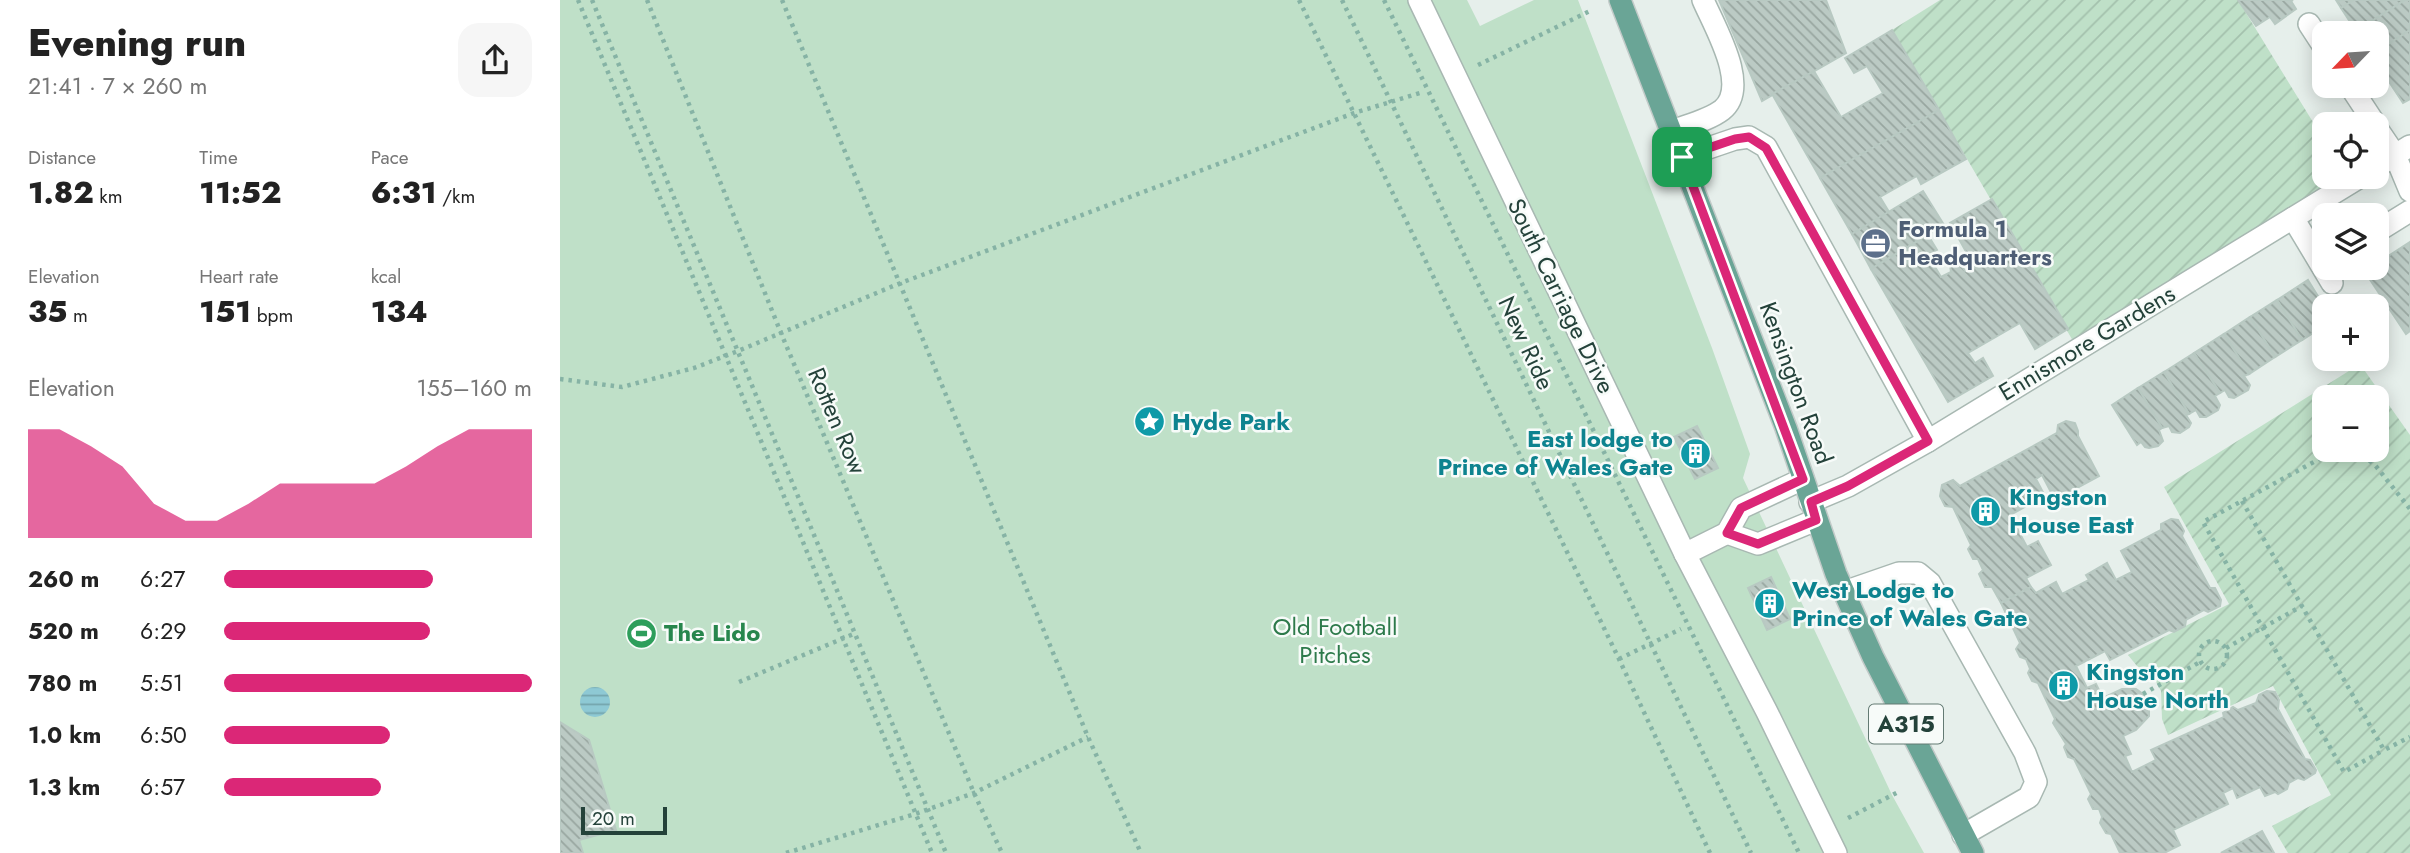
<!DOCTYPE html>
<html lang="en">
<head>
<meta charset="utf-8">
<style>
  body { margin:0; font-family:Jost,sans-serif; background:#f6f6f6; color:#222; height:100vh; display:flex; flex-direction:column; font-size:26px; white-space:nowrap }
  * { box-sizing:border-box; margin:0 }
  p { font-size:23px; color:#767676 }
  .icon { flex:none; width:38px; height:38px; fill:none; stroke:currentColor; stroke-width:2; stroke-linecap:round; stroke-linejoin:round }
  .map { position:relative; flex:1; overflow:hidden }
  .sheet { display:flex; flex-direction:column; background:#fff; width:560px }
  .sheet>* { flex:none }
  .needle { width:46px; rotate:245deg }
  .controls { position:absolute; left:1752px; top:21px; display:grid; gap:14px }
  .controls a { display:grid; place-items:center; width:77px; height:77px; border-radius:14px; background:#fff; box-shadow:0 4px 18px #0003; font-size:35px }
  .scale { position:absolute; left:21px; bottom:18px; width:86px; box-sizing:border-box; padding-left:7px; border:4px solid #24423a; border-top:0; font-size:19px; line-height:24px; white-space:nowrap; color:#24423a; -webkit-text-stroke:5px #f7fbf9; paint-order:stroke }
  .pin { position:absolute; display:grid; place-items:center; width:60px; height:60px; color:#fff; margin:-30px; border-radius:14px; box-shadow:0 4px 10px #0006 }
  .round { display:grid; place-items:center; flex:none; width:74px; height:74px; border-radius:21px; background:#f6f6f6 }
  .head { display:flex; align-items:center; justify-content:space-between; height:119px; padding:0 28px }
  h1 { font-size:38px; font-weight:800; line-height:52px }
  .metrics { display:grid; grid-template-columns:repeat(3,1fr); gap:10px; height:119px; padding:7px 28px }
  .metrics div { display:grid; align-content:center }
  .metrics b { font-size:30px; font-weight:800 }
  .metrics small { font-size:19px; font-weight:400 }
  .metrics p { font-size:19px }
  .chart { height:196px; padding:14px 28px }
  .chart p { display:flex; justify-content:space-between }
  .chart svg { width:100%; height:126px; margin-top:7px; fill:#db2777; opacity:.7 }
  ul { padding:0 28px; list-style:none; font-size:23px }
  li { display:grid; grid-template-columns:112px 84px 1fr; align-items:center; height:52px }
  li i { height:18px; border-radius:9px; background:#db2777 }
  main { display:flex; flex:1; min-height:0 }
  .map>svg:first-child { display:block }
  .park { fill:#bfe0c8 }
  .garden { fill:url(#garden-furrows); fill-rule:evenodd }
  .water { fill:url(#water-rules) }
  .building { fill:url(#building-back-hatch); stroke:#b8c9c2; stroke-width:2 }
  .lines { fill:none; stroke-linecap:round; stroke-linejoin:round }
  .minor-casing { stroke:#a8b8b2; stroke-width:24 }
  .major-casing { stroke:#c2cac8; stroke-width:24 }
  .path { stroke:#86b3a5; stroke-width:4.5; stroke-dasharray:3.5 5; stroke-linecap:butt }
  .minor { stroke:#fff; stroke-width:21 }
  .major { stroke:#6aa596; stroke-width:21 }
  .route-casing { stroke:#fff; stroke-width:14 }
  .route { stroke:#db2777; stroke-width:9 }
  .labels { text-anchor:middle; stroke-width:5; stroke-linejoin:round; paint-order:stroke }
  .shield { fill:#f7fbf9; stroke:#637a73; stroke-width:2 }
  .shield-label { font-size:23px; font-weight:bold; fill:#24423a }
  .service-label { font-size:24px; font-weight:bold; fill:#4e5e75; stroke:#f7fbf9; text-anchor:start }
  .street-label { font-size:24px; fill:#24423a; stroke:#f7fbf9 }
  .culture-label { font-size:24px; font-weight:bold; fill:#0d838f; stroke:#f7fbf9; text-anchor:start }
  .park-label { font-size:24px; fill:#2d7a4b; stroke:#f7fbf9 }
  .leisure-label { font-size:24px; font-weight:bold; fill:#27864d; stroke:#f7fbf9; text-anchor:start }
</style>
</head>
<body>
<main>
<section class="sheet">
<div class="head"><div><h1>Evening run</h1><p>21:41 · 7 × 260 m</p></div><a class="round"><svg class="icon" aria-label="share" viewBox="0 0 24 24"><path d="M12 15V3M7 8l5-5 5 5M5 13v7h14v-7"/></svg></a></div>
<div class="metrics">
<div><p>Distance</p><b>1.82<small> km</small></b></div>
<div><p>Time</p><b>11:52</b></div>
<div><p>Pace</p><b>6:31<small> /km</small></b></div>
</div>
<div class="metrics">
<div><p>Elevation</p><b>35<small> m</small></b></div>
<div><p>Heart rate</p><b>151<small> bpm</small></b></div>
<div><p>kcal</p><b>134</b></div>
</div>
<div class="chart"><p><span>Elevation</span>155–160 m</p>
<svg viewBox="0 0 160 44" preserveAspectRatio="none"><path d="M0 44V6L10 6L20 12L30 19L40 32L50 38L60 38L70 32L80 25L90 25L100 25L110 25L120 19L130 12L140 6L150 6L160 6V44z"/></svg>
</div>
<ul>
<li><b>260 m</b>6:27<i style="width:68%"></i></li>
<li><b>520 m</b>6:29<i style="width:67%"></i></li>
<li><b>780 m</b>5:51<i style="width:100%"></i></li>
<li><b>1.0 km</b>6:50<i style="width:54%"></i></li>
<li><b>1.3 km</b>6:57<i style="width:51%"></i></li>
</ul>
</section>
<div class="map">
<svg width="1850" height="853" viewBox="0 0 1850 853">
  <defs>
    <pattern id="garden-furrows" width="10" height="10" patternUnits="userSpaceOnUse" patternTransform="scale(1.75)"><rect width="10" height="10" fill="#bfe0c8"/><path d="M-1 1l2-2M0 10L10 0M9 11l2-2" fill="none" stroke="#a4c1ad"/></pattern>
    <pattern id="water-rules" width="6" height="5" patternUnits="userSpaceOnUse" patternTransform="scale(1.75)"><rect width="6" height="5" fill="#8ec9d4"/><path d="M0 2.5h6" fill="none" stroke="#74a5ad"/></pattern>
    <pattern id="building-back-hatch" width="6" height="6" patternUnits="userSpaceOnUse" patternTransform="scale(1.75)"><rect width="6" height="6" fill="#bbcac4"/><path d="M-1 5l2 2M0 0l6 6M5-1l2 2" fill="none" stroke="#98a6a0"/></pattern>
  </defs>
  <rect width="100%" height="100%" fill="#e6efeb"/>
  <path class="park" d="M0 0H907L920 26 974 0H1018L1152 348 1190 454 1183 478 1332 795 1364 853H0Z"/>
  <g class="garden">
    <path d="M1380 0H1678L1764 140V177H1782L1513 341 1332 30Z"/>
    <path d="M1800 364 1850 435V853H1728L1712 826 1771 795 1713 686 1608 735 1602 719 1601 691 1593 676 1577 666 1568 655 1669 604 1604 487ZM1764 397H1816V450H1764Z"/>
  </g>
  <circle class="water" cx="35" cy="702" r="15"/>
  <g class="building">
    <path d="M1159 0H1266L1286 53 1202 101Z"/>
    <path d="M1678 0H1733L1731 1 1736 9 1715 24 1710 17 1696 26Z"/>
    <path d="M1776 0H1794L1781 8Z"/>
    <path d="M1794 0H1845L1796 31 1781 8Z"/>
    <path d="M1845 0H1850V30L1816 52V33H1797L1796 31Z"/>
    <path d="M1332 30 1379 110 1260 178 1212 94 1254 71 1281 117 1323 93 1307 66 1294 73 1285 58Z"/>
    <path d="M1850 30V99L1843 103 1816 62V52Z"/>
    <path d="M1379 110 1406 159 1361 184 1357 176 1320 197 1329 212 1292 234 1260 178Z"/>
    <path d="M1363 191 1384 225 1311 269 1292 234Z"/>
    <path d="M1432 199 1508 329 1475 349 1460 323 1408 353 1415 363 1423 358 1433 376 1388 402 1311 269 1368 235 1377 250 1368 255 1381 277 1391 272 1390 265 1398 260 1405 271 1414 266 1390 223Z"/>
    <path d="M1850 242V331L1846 334 1805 272 1812 268H1816V264Z"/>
    <path d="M1748 280 1764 306V326L1742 340 1717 300Z"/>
    <path d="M1717 300 1742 340 1715 357 1690 317Z"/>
    <path d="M1690 317 1715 357 1689 374 1664 334Z"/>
    <path d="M1664 334 1689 374 1684 376 1690 385 1688 390 1674 398 1669 397 1665 390 1660 393 1634 353Z"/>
    <path d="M1634 353 1660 393 1655 396 1660 405 1658 410 1646 417H1640L1636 410 1629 414 1604 372Z"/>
    <path d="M1604 372 1629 414 1626 415 1631 423 1629 427 1620 433 1612 432 1609 426 1602 428 1578 388Z"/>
    <path d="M1578 388 1602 428 1599 430 1603 441 1598 446 1589 448 1585 447 1581 442 1577 445 1552 405Z"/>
    <path d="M1506 421 1515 423 1518 431V436L1539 476 1495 500 1482 475 1476 479 1485 496 1450 515 1467 547 1478 541 1491 565 1466 578 1471 587 1441 603 1432 587H1425L1419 574 1423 570 1418 559H1413L1408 549 1411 545 1393 507 1385 506 1380 496 1382 485 1393 480 1400 486 1497 433 1498 425Z"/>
    <path d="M1137 426 1158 468 1135 479 1114 437Z"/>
    <path d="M1611 519 1618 520 1624 531 1622 536 1650 588H1655L1661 600 1660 606 1648 612 1644 610 1626 620 1625 626 1614 632 1609 630 1550 660 1545 651 1516 666 1527 688 1536 684 1543 698 1562 689H1576L1583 694 1589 704V716L1576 730 1563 736 1571 754 1565 756 1572 772 1596 760 1591 750 1664 717 1663 713 1673 707 1678 710 1696 703 1699 695 1707 691 1715 692 1719 700 1718 709 1745 759 1750 760 1756 770 1755 773 1744 780 1738 778 1729 783 1727 789 1718 794 1715 792 1705 796 1700 787 1677 798 1673 788 1663 793 1668 804 1613 830 1620 845 1604 853H1560L1551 834 1546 833 1540 823 1542 817 1539 809H1533L1528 799 1531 794 1514 759 1508 757 1504 747 1506 744 1493 723 1495 719 1478 683 1472 681 1468 673 1470 669 1466 659 1460 657 1456 649 1460 643 1441 603 1471 587 1476 593 1496 582 1502 594 1529 580 1526 575 1547 563 1556 580 1572 572 1561 551 1601 530V524Z"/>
    <path d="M1211 577 1230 619 1207 630 1188 588Z"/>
    <path d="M0 722 29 740 56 830 19 840 23 853H0Z"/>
    <path d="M1702 831 1714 853H1661Z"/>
  </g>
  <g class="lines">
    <defs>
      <g id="minor">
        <path d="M859 0 1125 554 1207 712 1276 853"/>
        <path d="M1749 24 1764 47"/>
        <path d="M1790 86 1815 124"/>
        <path d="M1816 127 1835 155 1850 191"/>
        <path d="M1112 131C1128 125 1149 120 1162 110 1191 87 1154 26 1143 0"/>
        <path d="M1122 157 1175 139 1189 137 1206 147 1368 441"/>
        <path d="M1816 167 1850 146"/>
        <path d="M1733 218 1772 283"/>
        <path d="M1816 232 1850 211"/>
        <path d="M1250 502 1288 486 1368 441 1800 177"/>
        <path d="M1167 533 1198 544 1256 520"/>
        <path d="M1125 554 1167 533 1181 508 1243 479"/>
        <path d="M1284 592 1339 573H1358L1370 583 1465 753 1476 782 1469 797 1403 835"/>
      </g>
      <path id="major" d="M1060 0 1226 428 1276 574 1313 657 1413 853"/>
    </defs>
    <use href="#minor" class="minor-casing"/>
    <use href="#major" class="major-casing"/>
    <g class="path">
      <path d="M18 0 372 853"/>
      <path d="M32 0 386 853"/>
      <path d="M87 0 221 333 414 793 442 853"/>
      <path d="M222 0 528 737 581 853"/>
      <path d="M739 0 1059 659 1150 853"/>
      <path d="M782 0 1191 853"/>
      <path d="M824 0 1239 853"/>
      <path d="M918 65 1030 11"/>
      <path d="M0 379 62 387 134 368 178 351 338 284 794 113 860 93"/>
      <path d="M1776 450 1643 522 1784 772 1824 750"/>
      <path d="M1796 450 1815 465 1850 509"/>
      <path d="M1682 501 1824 750 1850 737"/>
      <circle cx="1653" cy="655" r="14"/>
      <path d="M1666 648 1742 606"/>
      <path d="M1059 659 1121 629"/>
      <path d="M179 682 296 633"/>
      <path d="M1583 694 1640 662"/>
      <path d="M1288 818 1340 791"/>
      <path d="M226 853 355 814 414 793 528 737"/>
    </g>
    <use href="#minor" class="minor"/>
    <use href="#major" class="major"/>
  </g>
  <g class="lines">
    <defs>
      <path id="route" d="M1189 137 1206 148 1368 441 1288 486 1251 502 1256 520 1198 544 1167 533 1181 508 1243 479 1122 157 1175 139Z"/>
    </defs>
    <use href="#route" class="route-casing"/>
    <use href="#route" class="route"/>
  </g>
  <defs>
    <symbol id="office-disc" viewBox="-11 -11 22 22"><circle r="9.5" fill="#5c6f8a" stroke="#f7fbf9"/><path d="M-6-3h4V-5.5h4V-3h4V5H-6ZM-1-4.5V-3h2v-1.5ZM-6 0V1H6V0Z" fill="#fff"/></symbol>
    <symbol id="sight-disc" viewBox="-11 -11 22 22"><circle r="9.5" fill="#0f9aa8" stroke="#f7fbf9"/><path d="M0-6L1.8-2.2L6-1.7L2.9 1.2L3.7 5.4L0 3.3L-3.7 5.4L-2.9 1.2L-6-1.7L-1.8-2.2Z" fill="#fff"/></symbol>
    <symbol id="building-disc" viewBox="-11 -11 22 22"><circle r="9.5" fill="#0f9aa8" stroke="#f7fbf9"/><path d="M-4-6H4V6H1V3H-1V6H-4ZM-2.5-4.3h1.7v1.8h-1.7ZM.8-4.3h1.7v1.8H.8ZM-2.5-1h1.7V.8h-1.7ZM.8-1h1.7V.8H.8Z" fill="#fff"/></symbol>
    <symbol id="stadium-disc" viewBox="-11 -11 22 22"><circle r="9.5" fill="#2e9e5b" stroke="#f7fbf9"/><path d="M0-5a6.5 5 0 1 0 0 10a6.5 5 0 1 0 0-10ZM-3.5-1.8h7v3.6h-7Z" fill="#fff"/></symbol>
  </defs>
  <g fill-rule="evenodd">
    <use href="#office-disc" x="1298" y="226" width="35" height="35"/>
    <use href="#sight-disc" x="572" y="404" width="35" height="35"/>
    <use href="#building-disc" x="1118" y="436" width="35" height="35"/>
    <use href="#building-disc" x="1408" y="494" width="35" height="35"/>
    <use href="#building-disc" x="1192" y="586" width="35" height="35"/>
    <use href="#stadium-disc" x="64" y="616" width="35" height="35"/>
    <use href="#building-disc" x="1486" y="668" width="35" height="35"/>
  </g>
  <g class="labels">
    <rect class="shield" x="1309" y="704.5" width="74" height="39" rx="5"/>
    <g class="shield-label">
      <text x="1346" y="732">A315</text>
    </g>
    <g class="service-label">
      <text x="1338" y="237">Formula 1<tspan x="1338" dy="28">Headquarters</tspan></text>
    </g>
    <g class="street-label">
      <text transform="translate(1001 296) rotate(64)" y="8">South Carriage Drive</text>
      <text transform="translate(966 343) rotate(65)" y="8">New Ride</text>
      <text transform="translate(1527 343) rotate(-31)" y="8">Ennismore Gardens</text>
      <text transform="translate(1236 383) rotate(70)" y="8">Kensington Road</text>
      <text transform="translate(277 421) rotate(67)" y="8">Rotten Row</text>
    </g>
    <g class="culture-label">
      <text x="612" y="430">Hyde Park</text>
      <text x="1113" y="447" text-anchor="end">East lodge to<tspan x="1113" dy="28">Prince of Wales Gate</tspan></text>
      <text x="1449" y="505">Kingston<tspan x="1449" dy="28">House East</tspan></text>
      <text x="1232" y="598">West Lodge to<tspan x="1232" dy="28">Prince of Wales Gate</tspan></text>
      <text x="1526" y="680">Kingston<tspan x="1526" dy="28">House North</tspan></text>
    </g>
    <g class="park-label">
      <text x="775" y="635">Old Football<tspan x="775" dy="28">Pitches</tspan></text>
    </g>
    <g class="leisure-label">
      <text x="104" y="641">The Lido</text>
    </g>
  </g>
</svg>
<div class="controls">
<a><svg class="needle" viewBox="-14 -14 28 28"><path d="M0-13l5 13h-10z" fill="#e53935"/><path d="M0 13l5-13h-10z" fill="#767676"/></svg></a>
<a><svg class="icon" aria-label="locate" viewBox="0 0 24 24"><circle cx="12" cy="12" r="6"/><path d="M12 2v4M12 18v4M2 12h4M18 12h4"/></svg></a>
<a><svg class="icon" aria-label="layers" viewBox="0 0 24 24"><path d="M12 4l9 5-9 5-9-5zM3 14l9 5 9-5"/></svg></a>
<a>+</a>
<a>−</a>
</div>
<div class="scale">20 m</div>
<div class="pin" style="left:1122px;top:157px;background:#1e9e55"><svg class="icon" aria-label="arrive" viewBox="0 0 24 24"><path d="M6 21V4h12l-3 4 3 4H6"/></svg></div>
</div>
</main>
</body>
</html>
